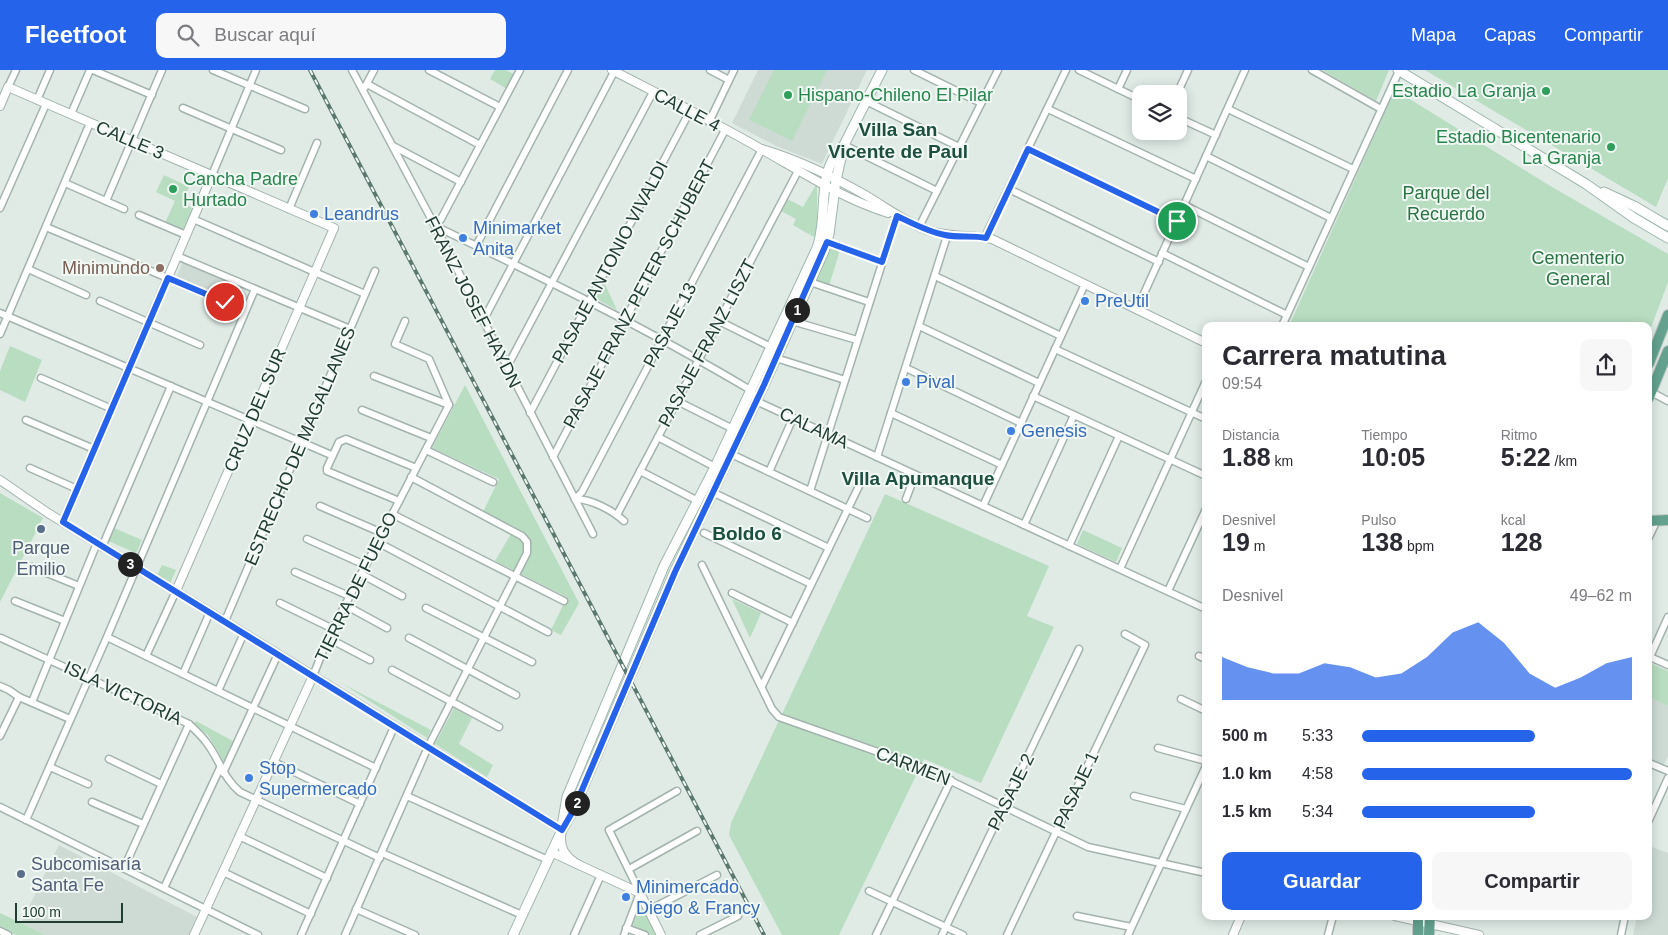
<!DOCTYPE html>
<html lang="es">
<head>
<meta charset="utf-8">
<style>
  body { margin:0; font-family:Arial,sans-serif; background:#f7f7f7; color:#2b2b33; height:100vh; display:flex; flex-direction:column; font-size:19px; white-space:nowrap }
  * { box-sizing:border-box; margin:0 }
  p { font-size:16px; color:#7c7c81 }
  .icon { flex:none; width:28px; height:28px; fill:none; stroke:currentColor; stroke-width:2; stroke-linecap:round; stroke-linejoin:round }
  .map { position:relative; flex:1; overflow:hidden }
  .drawer { position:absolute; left:1202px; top:252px; width:450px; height:598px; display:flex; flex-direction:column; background:#fff; border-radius:10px; box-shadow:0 2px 12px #0003 }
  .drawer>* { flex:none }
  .buttons { position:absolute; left:1132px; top:15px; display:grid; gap:10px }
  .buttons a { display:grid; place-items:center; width:55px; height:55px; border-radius:10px; background:#fff; box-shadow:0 2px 12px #0003; font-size:25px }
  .scale { position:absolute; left:15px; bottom:12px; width:108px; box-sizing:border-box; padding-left:5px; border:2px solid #203c33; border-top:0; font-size:14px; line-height:18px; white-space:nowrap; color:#203c33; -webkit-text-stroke:4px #f1f8f4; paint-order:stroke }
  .pin { position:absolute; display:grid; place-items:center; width:42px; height:42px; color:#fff; margin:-21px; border:2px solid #fff; border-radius:50%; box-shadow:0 1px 5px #0007 }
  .km { position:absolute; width:25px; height:25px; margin:-12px; border-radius:50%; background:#222; color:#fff; font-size:14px; line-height:25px; text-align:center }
  .round { display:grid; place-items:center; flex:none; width:52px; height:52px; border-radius:10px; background:#f7f7f7 }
  .overview { display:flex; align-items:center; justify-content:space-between; height:85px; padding:0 20px }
  h1 { font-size:28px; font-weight:800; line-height:38px }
  .figures { display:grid; grid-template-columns:repeat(3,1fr); gap:8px; height:85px; padding:5px 20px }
  .figures div { display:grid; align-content:center }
  .figures b { font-size:25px; font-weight:800 }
  .figures small { font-size:14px; font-weight:400 }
  .figures p { font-size:14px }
  .chart { height:140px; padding:10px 20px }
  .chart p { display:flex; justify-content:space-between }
  .chart svg { width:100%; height:90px; margin-top:5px; fill:#2563eb; opacity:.7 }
  .cta { display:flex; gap:10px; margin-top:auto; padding:10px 20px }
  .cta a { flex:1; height:58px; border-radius:10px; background:#2563eb; color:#fff; font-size:20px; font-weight:800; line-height:58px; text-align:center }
  .cta a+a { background:#f7f7f7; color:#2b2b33 }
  ul { padding:0 20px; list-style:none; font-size:16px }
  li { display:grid; grid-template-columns:80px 60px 1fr; align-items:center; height:38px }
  li i { height:12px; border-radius:6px; background:#2563eb }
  header { display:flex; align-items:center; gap:30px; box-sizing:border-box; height:70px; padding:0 25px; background:#2563eb; color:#fff }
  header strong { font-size:24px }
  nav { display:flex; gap:28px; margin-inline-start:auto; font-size:18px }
  .search { width:350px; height:45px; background:#f7f7f7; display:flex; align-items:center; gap:12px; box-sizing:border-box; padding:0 18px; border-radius:10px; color:#7c7c81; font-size:19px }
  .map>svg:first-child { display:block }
  .built { fill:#cedbd5 }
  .green { fill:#b8ddc1 }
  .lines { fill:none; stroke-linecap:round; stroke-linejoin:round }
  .minor-casing { stroke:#a3b3ad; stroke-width:9 }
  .tertiary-casing { stroke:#a3b3ad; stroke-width:10 }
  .secondary-casing { stroke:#9eb7ad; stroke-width:11 }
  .primary-casing { stroke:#c1c8c6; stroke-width:12 }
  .minor { stroke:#fff; stroke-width:6 }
  .tertiary { stroke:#fff; stroke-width:8 }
  .secondary { stroke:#fff; stroke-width:9 }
  .primary { stroke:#64a28f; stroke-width:10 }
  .rail-casing { stroke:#5b786f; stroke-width:4 }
  .rail { stroke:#f1f8f4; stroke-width:2; stroke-dasharray:5.5; stroke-linecap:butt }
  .route-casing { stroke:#fff; stroke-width:10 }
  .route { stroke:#2563eb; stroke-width:6 }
  .leisure-dot { fill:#2e9e5b; stroke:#f1f8f4; stroke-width:2 }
  .shop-dot { fill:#3f7fe0; stroke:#f1f8f4; stroke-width:2 }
  .education-dot { fill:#8d6e63; stroke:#f1f8f4; stroke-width:2 }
  .service-dot { fill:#5c6f8a; stroke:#f1f8f4; stroke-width:2 }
  .labels { text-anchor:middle; stroke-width:4; stroke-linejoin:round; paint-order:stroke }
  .leisure-label { font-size:18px; fill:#27864d; stroke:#f1f8f4; text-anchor:end }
  .street-label { font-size:18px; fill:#203c33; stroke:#f1f8f4 }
  .park-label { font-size:18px; fill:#2a7443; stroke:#f1f8f4 }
  .shop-label { font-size:18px; fill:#366cbe; stroke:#f1f8f4; text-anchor:start }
  .education-label { font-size:18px; fill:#785e54; stroke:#f1f8f4; text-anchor:end }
  .service-label { font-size:18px; fill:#4e5e75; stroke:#f1f8f4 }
  .neighbourhood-label { font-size:19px; font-weight:bold; fill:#1c4f40; stroke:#f1f8f4 }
</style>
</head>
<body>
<header>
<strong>Fleetfoot</strong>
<div class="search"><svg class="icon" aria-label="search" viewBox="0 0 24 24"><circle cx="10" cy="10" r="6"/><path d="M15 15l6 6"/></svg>Buscar aquí</div>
<nav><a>Mapa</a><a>Capas</a><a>Compartir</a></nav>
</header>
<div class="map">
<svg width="1668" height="865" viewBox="0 0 1668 865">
  <rect width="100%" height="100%" fill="#e0ebe6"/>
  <g class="built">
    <path d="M758 0H867L822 94 776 76 732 53Z"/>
    <path d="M183 192 233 213 226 230 175 209Z"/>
    <path d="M1649 627 1668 636V686L1663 696 1649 690Z"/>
    <path d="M59 775 197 847 189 865H46L21 853Z"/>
    <path d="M1650 776 1668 783V865H1633L1637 846H1649Z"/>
  </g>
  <g class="green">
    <path d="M495 0H506L515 5 507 19 490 9Z"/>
    <path d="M774 0H827L792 71 749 50Z"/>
    <path d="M1322 0H1389L1376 31Z"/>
    <path d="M1425 0H1668V108L1656 137Z"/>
    <path d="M1395 20 1552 117 1668 184V212L1649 263V256H1289Z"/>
    <path d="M164 105 189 117 182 133 193 138 183 161 165 153 175 131 156 122Z"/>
    <path d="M817 113V162L814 167 793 155 796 149 781 141 787 129 803 137Z"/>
    <path d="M828 177 840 180 829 216 813 211Z"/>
    <path d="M603 210 617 240 593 227Z"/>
    <path d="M10 276 42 290 25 332 0 320V301Z"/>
    <path d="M465 315 579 533 561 565 551 560 567 527 495 491 515 457 483 442 499 409 432 378Z"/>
    <path d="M0 423 43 448 0 532Z"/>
    <path d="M885 424 1049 496 1027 546 1054 557 981 713 924 689 839 865H782L729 765 731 753Z"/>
    <path d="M114 458 142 470 136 483 108 471Z"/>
    <path d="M1083 460 1122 478 1116 492 1077 474Z"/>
    <path d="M162 495 176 500 170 514 156 507Z"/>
    <path d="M732 529 761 543 750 568Z"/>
    <path d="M1650 593 1668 601V636L1649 627V596Z"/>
    <path d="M343 614 431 660 427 668Z"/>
    <path d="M454 638 472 648 459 674 493 695 487 707 435 674Z"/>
    <path d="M196 651 233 671 224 692 208 665 194 655Z"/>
    <path d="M641 833 657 865H652L632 857Z"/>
    <path d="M0 843 46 865H16L0 857Z"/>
  </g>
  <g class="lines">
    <defs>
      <g id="minor">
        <path d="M93 0 152 25"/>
        <path d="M213 0 305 39"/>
        <path d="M352 0 435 156 593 464"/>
        <path d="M429 0 500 37"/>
        <path d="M520 0 441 149 435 156C541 207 646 258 747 318L751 321 756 331 1206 539"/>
        <path d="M710 0 729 10"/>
        <path d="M914 0 981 33"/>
        <path d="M1079 0 1141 30"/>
        <path d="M1312 0 1381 39"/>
        <path d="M367 14 480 75"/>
        <path d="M8 17 16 0"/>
        <path d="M365 17 374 0"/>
        <path d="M1118 19 1127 0"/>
        <path d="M1177 24 1188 0"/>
        <path d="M37 30 50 0"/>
        <path d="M866 31 959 77"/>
        <path d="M183 38 281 80"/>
        <path d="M1048 39 1196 109"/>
        <path d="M1228 39 1353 99"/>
        <path d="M71 44 90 0"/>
        <path d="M1179 48 1216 65"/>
        <path d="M709 52 734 0"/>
        <path d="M844 75 937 121"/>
        <path d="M393 76 461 112"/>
        <path d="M1028 79 1177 151"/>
        <path d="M1206 86 1331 148"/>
        <path d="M212 105 256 0"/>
        <path d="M65 113 124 139"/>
        <path d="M1009 119 1159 192"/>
        <path d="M106 131 162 0"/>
        <path d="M1184 135 1309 197"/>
        <path d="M0 138 46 34"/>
        <path d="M289 139 317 73"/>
        <path d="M139 145 186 165"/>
        <path d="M193 149 365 224"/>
        <path d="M46 157 225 232"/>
        <path d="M919 157 998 0"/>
        <path d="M985 167 1066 0"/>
        <path d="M827 172 882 192"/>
        <path d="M476 176 568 0"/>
        <path d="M1162 183 1287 245"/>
        <path d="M177 186 350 259"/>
        <path d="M28 199 86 225"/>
        <path d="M935 206 1061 266"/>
        <path d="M810 212 869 232"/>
        <path d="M100 231 200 275"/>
        <path d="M1137 239 1245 0"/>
        <path d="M0 243 329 384"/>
        <path d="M405 251 395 274 429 289 449 335"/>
        <path d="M483 251 615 0"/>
        <path d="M719 251 771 277"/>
        <path d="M792 251 857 270"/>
        <path d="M919 256 1039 313"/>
        <path d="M1282 256 1399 1"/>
        <path d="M0 264 90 53"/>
        <path d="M1055 279 1206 349"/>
        <path d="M776 288 845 310"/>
        <path d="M507 297 653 22"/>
        <path d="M906 298 1021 353"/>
        <path d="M374 306 449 335"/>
        <path d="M41 308 112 339"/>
        <path d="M1651 322 1668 331"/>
        <path d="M1033 326 1206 406"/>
        <path d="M677 331 733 359"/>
        <path d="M362 340 431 368"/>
        <path d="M530 343 690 41"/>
        <path d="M891 343 1002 395"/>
        <path d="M26 350 94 379"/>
        <path d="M658 367 715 397"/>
        <path d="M426 380 493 412"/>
        <path d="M731 384 867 448"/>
        <path d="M553 387 725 60"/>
        <path d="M877 387 947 166"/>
        <path d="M30 398 77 419"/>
        <path d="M640 401 698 431"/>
        <path d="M769 402 793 348"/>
        <path d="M810 421 897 146"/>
        <path d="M712 422 829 478"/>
        <path d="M575 429 582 422 762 79"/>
        <path d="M575 429C591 429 612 440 624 451"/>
        <path d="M906 429 915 405"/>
        <path d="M399 431 327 401V398L339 372 346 369 416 398"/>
        <path d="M320 436 382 463"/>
        <path d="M983 436 1085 214"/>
        <path d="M392 444 564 531"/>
        <path d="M617 445 798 101"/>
        <path d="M1024 455 1074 345"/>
        <path d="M704 463 811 514"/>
        <path d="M1649 467 1657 450"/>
        <path d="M307 469 365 495"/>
        <path d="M377 472 548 562"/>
        <path d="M1069 476 1119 366"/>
        <path d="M102 477 171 316"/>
        <path d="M702 495 772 639 779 647 926 699 1088 777 1206 803"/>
        <path d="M32 497 79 516"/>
        <path d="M1120 499 1206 311"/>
        <path d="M295 502 349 526"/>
        <path d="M361 504 402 526"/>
        <path d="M1168 521 1206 439"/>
        <path d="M732 523 793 553"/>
        <path d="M15 531 65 551"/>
        <path d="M280 533 333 559"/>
        <path d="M345 535 387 558"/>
        <path d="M426 538 532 592"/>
        <path d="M225 551 375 201"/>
        <path d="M107 567 376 698"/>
        <path d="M1 568 189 654C195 660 201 665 206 672 219 688 223 708 240 722L380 788"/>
        <path d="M328 568 370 590"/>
        <path d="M409 568 516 625"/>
        <path d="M146 586 176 521"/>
        <path d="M1199 586 1206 589"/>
        <path d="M1650 587 1668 595"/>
        <path d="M1649 589 1668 547"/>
        <path d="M392 600 499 657"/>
        <path d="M183 604 210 542"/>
        <path d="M313 606 328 568 449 335"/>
        <path d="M0 616 9 620 19 627 70 649"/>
        <path d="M762 616 859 416"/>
        <path d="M218 621 244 563"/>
        <path d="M1181 629 1206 641"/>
        <path d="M32 632 97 473"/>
        <path d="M0 666 19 627"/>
        <path d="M1158 678 1206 691"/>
        <path d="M109 689 161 714"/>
        <path d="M274 692 360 734"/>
        <path d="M1649 693 1668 701"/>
        <path d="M50 697 88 714"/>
        <path d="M223 703 278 584"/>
        <path d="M407 726 548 790"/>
        <path d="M1134 726 1186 739"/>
        <path d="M92 732 143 754"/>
        <path d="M0 737 258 865"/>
        <path d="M26 750 107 567 255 219"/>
        <path d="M1649 750 1668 708"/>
        <path d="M239 766 327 808"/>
        <path d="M382 783 522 845"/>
        <path d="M124 798 189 654"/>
        <path d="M629 799 697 761"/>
        <path d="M223 802 311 844"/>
        <path d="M164 818 220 698"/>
        <path d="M869 821 963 865"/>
        <path d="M356 839 415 865"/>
        <path d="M649 840 717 805"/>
        <path d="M1077 846 1131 857"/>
        <path d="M626 858 645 865"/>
        <path d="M0 861 8 865"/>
        <path d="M301 865 394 657"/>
        <path d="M345 865 428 677 527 483V472L522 466 411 407"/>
        <path d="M574 865 601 805"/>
        <path d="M624 865 640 823 609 760 677 721"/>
        <path d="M700 865 738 846"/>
        <path d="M876 865 951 710"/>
        <path d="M942 865 1079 579"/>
        <path d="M1007 865 1145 575 1125 564"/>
        <path d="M1128 865 1206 696"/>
        <path d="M1328 865 1333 846"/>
        <path d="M1621 865 1625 846"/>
      </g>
      <g id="tertiary">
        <path d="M612 0C662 26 713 51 761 79 802 102 843 129 888 143"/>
        <path d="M0 36 8 17 334 158 176 521"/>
        <path d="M762 79C799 90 834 107 867 126 887 138 905 152 927 160 948 168 970 164 992 169L1206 273"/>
        <path d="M0 410 48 443 278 584 562 760C558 777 565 787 579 795"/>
        <path d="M63 452 212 105"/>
        <path d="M551 782 640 823 661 865"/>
        <path d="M1395 846 1479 865"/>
        <path d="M194 865 313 606"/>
        <path d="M1233 865 1241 846"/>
      </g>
      <g id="secondary">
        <path d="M1398 0 1586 114 1634 148 1668 168"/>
        <path d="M1604 122 1634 136 1668 156"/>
        <path d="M562 756 567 727 664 496 715 397 817 178C829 145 815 104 842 77"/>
        <path d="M513 865 562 760 573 741 675 501 764 315 824 181 829 164 836 110 844 75 882 0"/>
      </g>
      <g id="primary">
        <path d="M1649 293 1668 245"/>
        <path d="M1649 327 1668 281"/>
        <path d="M1649 451 1668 450"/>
        <path d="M1418 846V865"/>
        <path d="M1429 865 1430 846"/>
      </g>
    </defs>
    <use href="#minor" class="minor-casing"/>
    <use href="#tertiary" class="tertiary-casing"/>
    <use href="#secondary" class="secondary-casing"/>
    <use href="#primary" class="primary-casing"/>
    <use href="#minor" class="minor"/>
    <use href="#tertiary" class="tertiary"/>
    <use href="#secondary" class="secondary"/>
    <use href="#primary" class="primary"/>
    <defs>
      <path id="rail" d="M310 0 764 865"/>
    </defs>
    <use href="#rail" class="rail-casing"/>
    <use href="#rail" class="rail"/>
  </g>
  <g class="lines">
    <defs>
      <path id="route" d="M225 232 168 208 63 452 562 760 573 741 675 502 764 315 827 172 882 192 897 146C912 153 928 162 945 165 958 168 972 165 986 168L1028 79 1177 151"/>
    </defs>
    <use href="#route" class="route-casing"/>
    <use href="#route" class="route"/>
  </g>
  <g class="leisure-dot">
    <circle cx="1546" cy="21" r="5"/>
    <circle cx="788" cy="25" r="5"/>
    <circle cx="1611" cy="77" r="5"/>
    <circle cx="173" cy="119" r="5"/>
  </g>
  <g class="shop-dot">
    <circle cx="314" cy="144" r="5"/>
    <circle cx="463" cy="168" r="5"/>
    <circle cx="1085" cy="231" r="5"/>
    <circle cx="906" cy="312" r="5"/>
    <circle cx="1011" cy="361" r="5"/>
    <circle cx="249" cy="708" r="5"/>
    <circle cx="626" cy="827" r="5"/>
  </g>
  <circle class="education-dot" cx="160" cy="198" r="5"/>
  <g class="service-dot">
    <circle cx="41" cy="459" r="5"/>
    <circle cx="21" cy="804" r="5"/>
  </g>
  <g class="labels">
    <g class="leisure-label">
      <text x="1536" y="27">Estadio La Granja</text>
      <text x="798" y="31" text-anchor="start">Hispano-Chileno El Pilar</text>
      <text x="1601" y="73">Estadio Bicentenario<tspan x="1601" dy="21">La Granja</tspan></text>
      <text x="183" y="115" text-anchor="start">Cancha Padre<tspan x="183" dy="21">Hurtado</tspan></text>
    </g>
    <g class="street-label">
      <text transform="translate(687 40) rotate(28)" y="6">CALLE 4</text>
      <text transform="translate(130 70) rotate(23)" y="6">CALLE 3</text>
      <text transform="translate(610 192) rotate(-62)" y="6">PASAJE ANTONIO VIVALDI</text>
      <text transform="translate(639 224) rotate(-62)" y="6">PASAJE FRANZ PETER SCHUBERT</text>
      <text transform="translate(473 232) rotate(63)" y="6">FRANZ JOSEF HAYDN</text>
      <text transform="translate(670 255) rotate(-62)" y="6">PASAJE 13</text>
      <text transform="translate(707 273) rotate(-62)" y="6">PASAJE FRANZ LISZT</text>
      <text transform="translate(255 340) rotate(-67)" y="6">CRUZ DEL SUR</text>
      <text transform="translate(814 358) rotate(25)" y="6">CALAMA</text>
      <text transform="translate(300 376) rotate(-67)" y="6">ESTRECHO DE MAGALLANES</text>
      <text transform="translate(356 517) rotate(-64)" y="6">TIERRA DE FUEGO</text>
      <text transform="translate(123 623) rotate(25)" y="6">ISLA VICTORIA</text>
      <text transform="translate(913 696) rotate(21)" y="6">CARMEN</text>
      <text transform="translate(1076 720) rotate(-65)" y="6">PASAJE 1</text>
      <text transform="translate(1011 722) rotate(-64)" y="6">PASAJE 2</text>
    </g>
    <g class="park-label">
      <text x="1446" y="129">Parque del<tspan x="1446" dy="21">Recuerdo</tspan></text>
      <text x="1578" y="194">Cementerio<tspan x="1578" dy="21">General</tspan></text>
    </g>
    <g class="shop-label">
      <text x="324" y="150">Leandrus</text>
      <text x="473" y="164">Minimarket<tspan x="473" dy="21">Anita</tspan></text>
      <text x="1095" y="237">PreUtil</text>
      <text x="916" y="318">Pival</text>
      <text x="1021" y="367">Genesis</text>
      <text x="259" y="704">Stop<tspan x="259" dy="21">Supermercado</tspan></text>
      <text x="636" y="823">Minimercado<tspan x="636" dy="21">Diego &amp; Francy</tspan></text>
    </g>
    <g class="education-label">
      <text x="150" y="204">Minimundo</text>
    </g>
    <g class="service-label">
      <text x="41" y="484">Parque<tspan x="41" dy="21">Emilio</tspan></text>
      <text x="31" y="800" text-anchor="start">Subcomisaría<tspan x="31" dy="21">Santa Fe</tspan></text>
    </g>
    <g class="neighbourhood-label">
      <text x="898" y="66">Villa San<tspan x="898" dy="22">Vicente de Paul</tspan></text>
      <text x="918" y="415">Villa Apumanque</text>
      <text x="747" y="470">Boldo 6</text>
    </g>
  </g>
</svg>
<div class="buttons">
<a><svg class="icon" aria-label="layers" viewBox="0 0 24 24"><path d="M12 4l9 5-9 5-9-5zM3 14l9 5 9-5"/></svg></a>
</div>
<div class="scale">100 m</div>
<div class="pin" style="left:1177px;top:151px;background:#1e9e55"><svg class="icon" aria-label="arrive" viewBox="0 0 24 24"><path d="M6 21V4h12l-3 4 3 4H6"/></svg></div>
<div class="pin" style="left:225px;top:232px;background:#d93025"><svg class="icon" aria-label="check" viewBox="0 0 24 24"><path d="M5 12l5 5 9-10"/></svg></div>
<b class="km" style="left:797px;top:240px">1</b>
<b class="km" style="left:577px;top:733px">2</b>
<b class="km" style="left:130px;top:494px">3</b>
<section class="drawer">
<div class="overview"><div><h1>Carrera matutina</h1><p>09:54</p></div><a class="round"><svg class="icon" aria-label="share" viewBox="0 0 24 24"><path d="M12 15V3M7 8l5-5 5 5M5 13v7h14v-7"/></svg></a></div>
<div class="figures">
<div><p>Distancia</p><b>1.88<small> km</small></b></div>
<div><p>Tiempo</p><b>10:05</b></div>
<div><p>Ritmo</p><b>5:22<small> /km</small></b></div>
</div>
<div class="figures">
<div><p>Desnivel</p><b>19<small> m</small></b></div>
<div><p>Pulso</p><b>138<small> bpm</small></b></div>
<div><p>kcal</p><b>128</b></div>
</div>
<div class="chart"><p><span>Desnivel</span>49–62 m</p>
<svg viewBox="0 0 160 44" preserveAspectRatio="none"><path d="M0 44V23L10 28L20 31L30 31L40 26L50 28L60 33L70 31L80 23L90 11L100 6L110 16L120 31L130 38L140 33L150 26L160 23V44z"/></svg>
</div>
<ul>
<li><b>500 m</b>5:33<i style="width:64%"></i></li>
<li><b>1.0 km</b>4:58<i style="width:100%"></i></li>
<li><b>1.5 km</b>5:34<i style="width:64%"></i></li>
</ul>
<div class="cta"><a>Guardar</a><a>Compartir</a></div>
</section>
</div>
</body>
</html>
